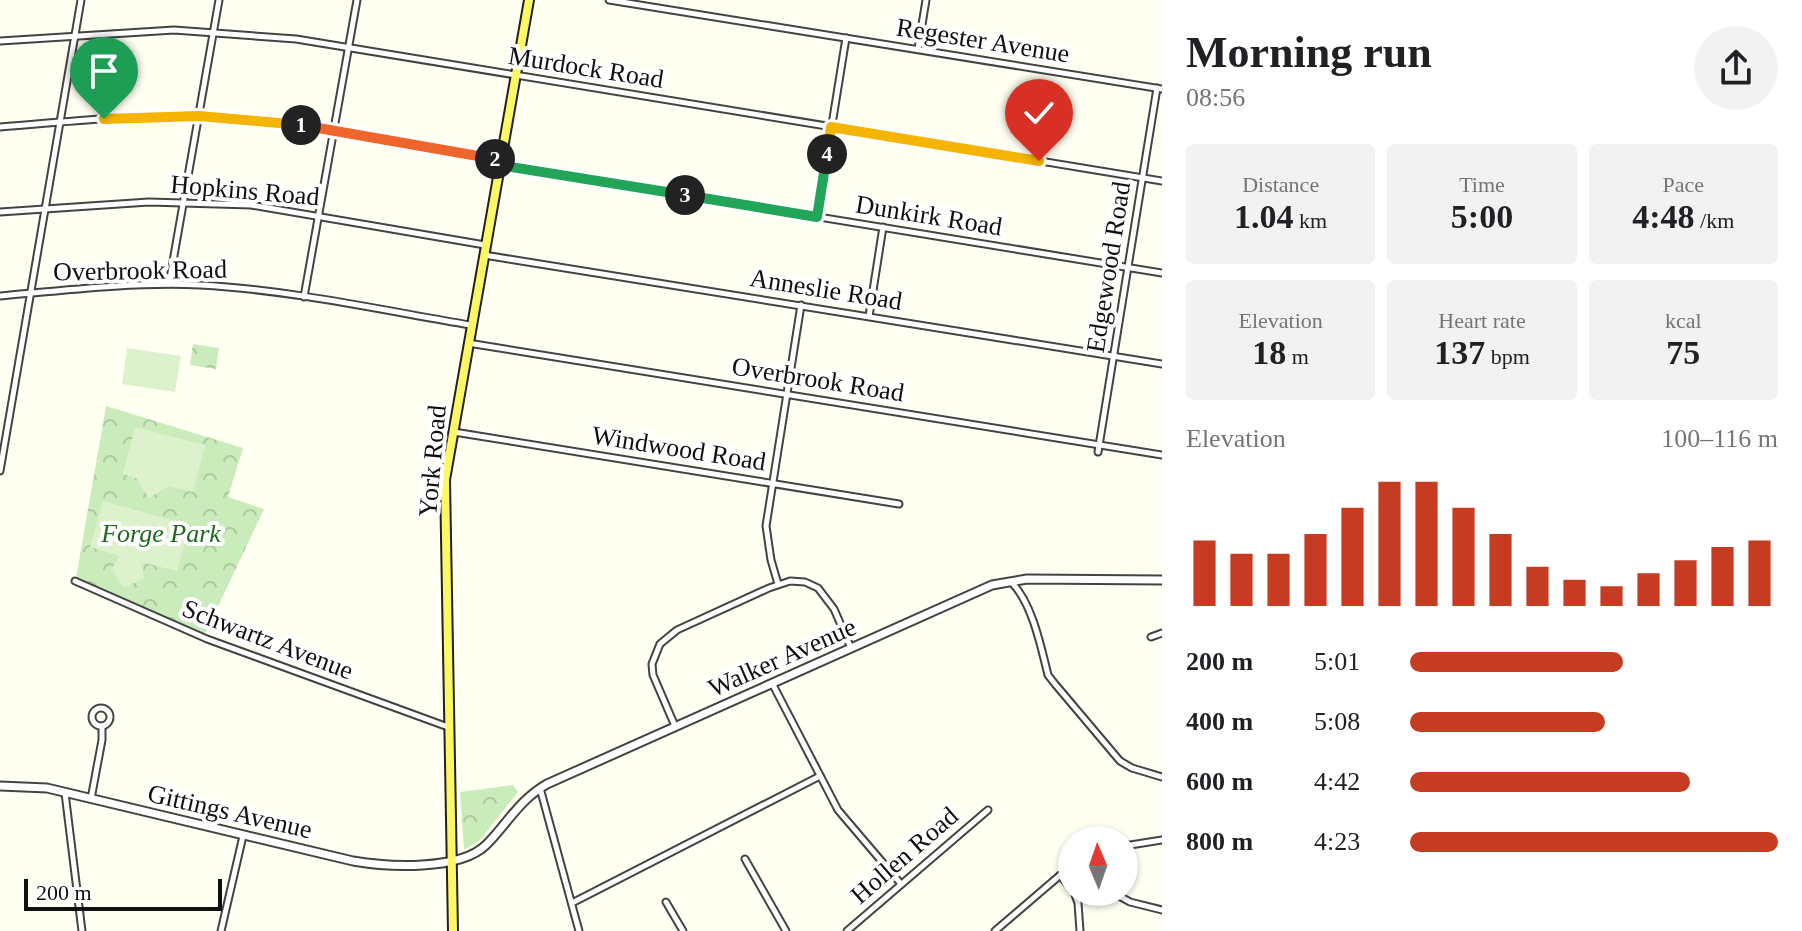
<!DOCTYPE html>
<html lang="en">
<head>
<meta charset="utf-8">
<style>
  body { margin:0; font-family:"Times New Roman",serif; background:#f2f2f2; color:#202124; height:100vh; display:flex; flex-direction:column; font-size:30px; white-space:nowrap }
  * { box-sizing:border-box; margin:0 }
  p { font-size:26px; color:#757577 }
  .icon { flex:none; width:44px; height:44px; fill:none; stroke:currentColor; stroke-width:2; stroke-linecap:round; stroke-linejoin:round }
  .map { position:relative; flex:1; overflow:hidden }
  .drawer { display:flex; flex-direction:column; background:#fff; width:640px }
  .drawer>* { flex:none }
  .needle { width:52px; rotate:358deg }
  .tools { position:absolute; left:1058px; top:826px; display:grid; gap:16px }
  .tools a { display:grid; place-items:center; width:80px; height:80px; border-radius:50%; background:#fff; box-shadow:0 2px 6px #0004; font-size:40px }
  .scale { position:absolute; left:24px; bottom:20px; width:198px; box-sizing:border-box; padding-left:8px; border:4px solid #101010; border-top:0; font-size:22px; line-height:28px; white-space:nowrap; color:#101010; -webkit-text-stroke:6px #fff; paint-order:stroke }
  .pin { position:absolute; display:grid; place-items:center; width:68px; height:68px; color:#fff; margin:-82px -34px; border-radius:50% 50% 50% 0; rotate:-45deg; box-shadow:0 0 8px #0007 }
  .pin .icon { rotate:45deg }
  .km { position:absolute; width:40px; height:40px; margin:-20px; border-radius:50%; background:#222; color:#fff; font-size:22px; line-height:40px; text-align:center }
  .round { display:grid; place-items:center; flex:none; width:84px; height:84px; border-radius:42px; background:#f2f2f2 }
  .summary { display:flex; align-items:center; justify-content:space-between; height:136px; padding:0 24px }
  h1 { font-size:44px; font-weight:700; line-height:60px }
  .stats { display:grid; grid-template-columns:repeat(3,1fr); gap:12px; height:136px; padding:8px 24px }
  .stats div { display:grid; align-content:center; border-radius:8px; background:#f2f2f2; text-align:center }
  .stats b { font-size:34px; font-weight:700 }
  .stats small { font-size:22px; font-weight:400 }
  .stats p { font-size:22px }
  .chart { height:224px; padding:16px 24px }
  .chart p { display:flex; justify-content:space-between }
  .chart svg { width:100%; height:144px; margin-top:8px; stroke:#c53c22; stroke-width:6 }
  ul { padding:0 24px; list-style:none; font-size:26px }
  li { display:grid; grid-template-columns:128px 96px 1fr; align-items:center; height:60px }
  li i { height:20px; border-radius:10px; background:#c53c22 }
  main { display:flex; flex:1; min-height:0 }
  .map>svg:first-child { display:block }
  .park { fill:url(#park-crowns) }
  .pitch { fill:#ddf2cc }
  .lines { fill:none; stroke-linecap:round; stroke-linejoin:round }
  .minor-casing { stroke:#434343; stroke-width:9 }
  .tertiary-casing { stroke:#434343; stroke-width:11 }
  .primary-casing { stroke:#212121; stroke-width:12 }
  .minor { stroke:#fff; stroke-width:5 }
  .tertiary { stroke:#fff; stroke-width:7 }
  .primary { stroke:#fcf865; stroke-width:8 }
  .split-1-casing { stroke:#fff; stroke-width:16 }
  .split-2-casing { stroke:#fff; stroke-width:16 }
  .split-3-casing { stroke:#fff; stroke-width:16 }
  .split-4-casing { stroke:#fff; stroke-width:16 }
  .split-5-casing { stroke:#fff; stroke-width:16 }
  .split-1 { stroke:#f5b400; stroke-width:10 }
  .split-2 { stroke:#f0652b; stroke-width:10 }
  .split-3 { stroke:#22a559; stroke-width:10 }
  .split-4 { stroke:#22a559; stroke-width:10 }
  .split-5 { stroke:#f5b400; stroke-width:10 }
  .labels { text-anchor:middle; stroke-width:8; stroke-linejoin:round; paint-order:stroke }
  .street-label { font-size:26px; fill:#101010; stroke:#fff }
  .park-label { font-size:26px; font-style:italic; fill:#1c6b1d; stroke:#fff }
</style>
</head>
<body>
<main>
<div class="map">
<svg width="1162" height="931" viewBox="0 0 1162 931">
  <defs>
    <pattern id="park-crowns" width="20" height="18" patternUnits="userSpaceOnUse" patternTransform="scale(2)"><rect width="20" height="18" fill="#c9ecba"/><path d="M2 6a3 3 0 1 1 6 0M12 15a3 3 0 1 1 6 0" fill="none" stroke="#acc99f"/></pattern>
  </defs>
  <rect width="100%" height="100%" fill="#fffff2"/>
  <g class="park">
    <path d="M193 344 219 348 216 369 190 365Z"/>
    <path d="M106 406 243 448 228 497 264 509 205 634 76 578Z"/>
    <path d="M513 785 518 792 480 840 464 850 460 792Z"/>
  </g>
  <g class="pitch">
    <path d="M127 348 181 356 175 392 122 384Z"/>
    <path d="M135 427 205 445 193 492 169 486 149 498 136 478 123 474Z"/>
    <path d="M103 501 190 525 177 571 141 562 144 578 124 588 111 569 120 556 90 547Z"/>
  </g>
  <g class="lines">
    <defs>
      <g id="minor">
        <path d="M609 0 1162 89"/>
        <path d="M0 41 174 30 296 39 1162 181"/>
        <path d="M918 49 926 0"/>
        <path d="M0 127C66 122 134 114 200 116 301 120 401 142 500 160"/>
        <path d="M500 165 1162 273"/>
        <path d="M0 212 149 202 251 205 485 245"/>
        <path d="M817 217 846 38"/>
        <path d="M484 255 1162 364"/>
        <path d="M169 284 219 0"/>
        <path d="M0 296C66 290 133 282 200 285 291 290 381 310 470 325"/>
        <path d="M304 297 357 0"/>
        <path d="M869 316 883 227"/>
        <path d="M468 343 1162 455"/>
        <path d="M454 432 899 504"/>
        <path d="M1098 452 1157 88"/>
        <path d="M0 471 81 0"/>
        <path d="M75 581 207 639 448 727"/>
        <path d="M1011 582C1032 602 1041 647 1048 675L1055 684 1120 761 1132 768 1162 777"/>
        <path d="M778 584 771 560 766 526 801 305"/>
        <path d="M1151 637 1162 633"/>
        <path d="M772 683 838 810 901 884"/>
        <circle cx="101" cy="717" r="9"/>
        <path d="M675 726 653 675 652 664 660 644 677 630 769 588 790 581 805 582 818 588 834 609 851 648"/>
        <path d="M540 788 579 931"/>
        <path d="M65 793 82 931"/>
        <path d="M91 799 102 740V726"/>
        <path d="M1124 846 1162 840"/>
        <path d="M745 859 786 931"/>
        <path d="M1060 875 1072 890"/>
        <path d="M1074 892 1078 903 1080 931"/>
        <path d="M1112 892 1130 902 1162 910"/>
        <path d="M666 902 683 931"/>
        <path d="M572 903 820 776"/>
        <path d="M221 931 243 836"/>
        <path d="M847 931 988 810"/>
        <path d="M995 931 1072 865"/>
      </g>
      <path id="tertiary" d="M0 786 47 788 353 861C388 867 459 871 486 845 507 824 519 800 547 784L992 585 1027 579 1162 580"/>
      <path id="primary" d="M453 931 445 480 529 0"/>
    </defs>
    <use href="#minor" class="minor-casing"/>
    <use href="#tertiary" class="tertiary-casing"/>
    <use href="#primary" class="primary-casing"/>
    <use href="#minor" class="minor"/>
    <use href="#tertiary" class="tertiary"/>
    <use href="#primary" class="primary"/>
  </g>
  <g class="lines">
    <defs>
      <path id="split-1" d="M104 119 199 116 301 125"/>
      <path id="split-2" d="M301 125 495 159"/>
      <path id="split-3" d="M495 159 500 160 499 165 685 195"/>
      <path id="split-4" d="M685 195 817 217 827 154"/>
      <path id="split-5" d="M827 154 831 127 1039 161"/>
    </defs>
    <use href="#split-1" class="split-1-casing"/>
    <use href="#split-2" class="split-2-casing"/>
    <use href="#split-3" class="split-3-casing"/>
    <use href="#split-4" class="split-4-casing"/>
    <use href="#split-5" class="split-5-casing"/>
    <use href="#split-1" class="split-1"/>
    <use href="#split-2" class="split-2"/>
    <use href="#split-3" class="split-3"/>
    <use href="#split-4" class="split-4"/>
    <use href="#split-5" class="split-5"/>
  </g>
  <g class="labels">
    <g class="street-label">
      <text transform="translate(983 40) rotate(9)" y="9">Regester Avenue</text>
      <text transform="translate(586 67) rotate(9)" y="9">Murdock Road</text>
      <text transform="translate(245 190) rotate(5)" y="9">Hopkins Road</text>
      <text transform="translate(929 215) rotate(9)" y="9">Dunkirk Road</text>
      <text transform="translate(1108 267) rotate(-81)" y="9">Edgewood Road</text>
      <text transform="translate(140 270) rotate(-1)" y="9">Overbrook Road</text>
      <text transform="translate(826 289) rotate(9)" y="9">Anneslie Road</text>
      <text transform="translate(818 379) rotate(9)" y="9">Overbrook Road</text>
      <text transform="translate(679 448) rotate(9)" y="9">Windwood Road</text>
      <text transform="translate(432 461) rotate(-85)" y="9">York Road</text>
      <text transform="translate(268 639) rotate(21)" y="9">Schwartz Avenue</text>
      <text transform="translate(782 657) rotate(-24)" y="9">Walker Avenue</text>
      <text transform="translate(230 811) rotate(13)" y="9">Gittings Avenue</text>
      <text transform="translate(904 855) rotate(-41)" y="9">Hollen Road</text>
    </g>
    <g class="park-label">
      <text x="161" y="542">Forge Park</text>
    </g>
  </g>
</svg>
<div class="tools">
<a><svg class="needle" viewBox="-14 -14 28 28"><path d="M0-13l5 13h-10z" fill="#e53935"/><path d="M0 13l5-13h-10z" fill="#757577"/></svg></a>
</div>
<div class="scale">200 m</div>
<div class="pin" style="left:104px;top:119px;background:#1e9e55"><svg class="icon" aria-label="arrive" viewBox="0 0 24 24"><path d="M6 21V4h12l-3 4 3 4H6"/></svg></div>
<div class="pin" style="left:1039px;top:161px;background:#d93025"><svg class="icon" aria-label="check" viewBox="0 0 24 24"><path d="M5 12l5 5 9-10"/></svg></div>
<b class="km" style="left:301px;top:125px">1</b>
<b class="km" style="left:495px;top:159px">2</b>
<b class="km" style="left:685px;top:195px">3</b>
<b class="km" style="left:827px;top:154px">4</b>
</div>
<section class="drawer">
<div class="summary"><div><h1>Morning run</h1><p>08:56</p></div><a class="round"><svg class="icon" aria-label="share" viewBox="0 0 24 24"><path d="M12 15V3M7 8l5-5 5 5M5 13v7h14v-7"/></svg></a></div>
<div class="stats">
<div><p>Distance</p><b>1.04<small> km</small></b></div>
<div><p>Time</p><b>5:00</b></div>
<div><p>Pace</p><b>4:48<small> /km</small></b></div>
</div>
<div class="stats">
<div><p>Elevation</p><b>18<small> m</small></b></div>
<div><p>Heart rate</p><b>137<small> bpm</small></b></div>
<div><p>kcal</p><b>75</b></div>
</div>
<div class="chart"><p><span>Elevation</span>100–116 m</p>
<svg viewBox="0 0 160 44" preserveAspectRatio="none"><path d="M5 44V24M15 44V28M25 44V28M35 44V22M45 44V14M55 44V6M65 44V6M75 44V14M85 44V22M95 44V32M105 44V36M115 44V38M125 44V34M135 44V30M145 44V26M155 44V24"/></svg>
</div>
<ul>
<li><b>200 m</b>5:01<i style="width:58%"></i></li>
<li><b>400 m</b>5:08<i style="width:53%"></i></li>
<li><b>600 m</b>4:42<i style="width:76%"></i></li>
<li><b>800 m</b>4:23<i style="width:100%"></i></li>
</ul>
</section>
</main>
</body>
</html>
